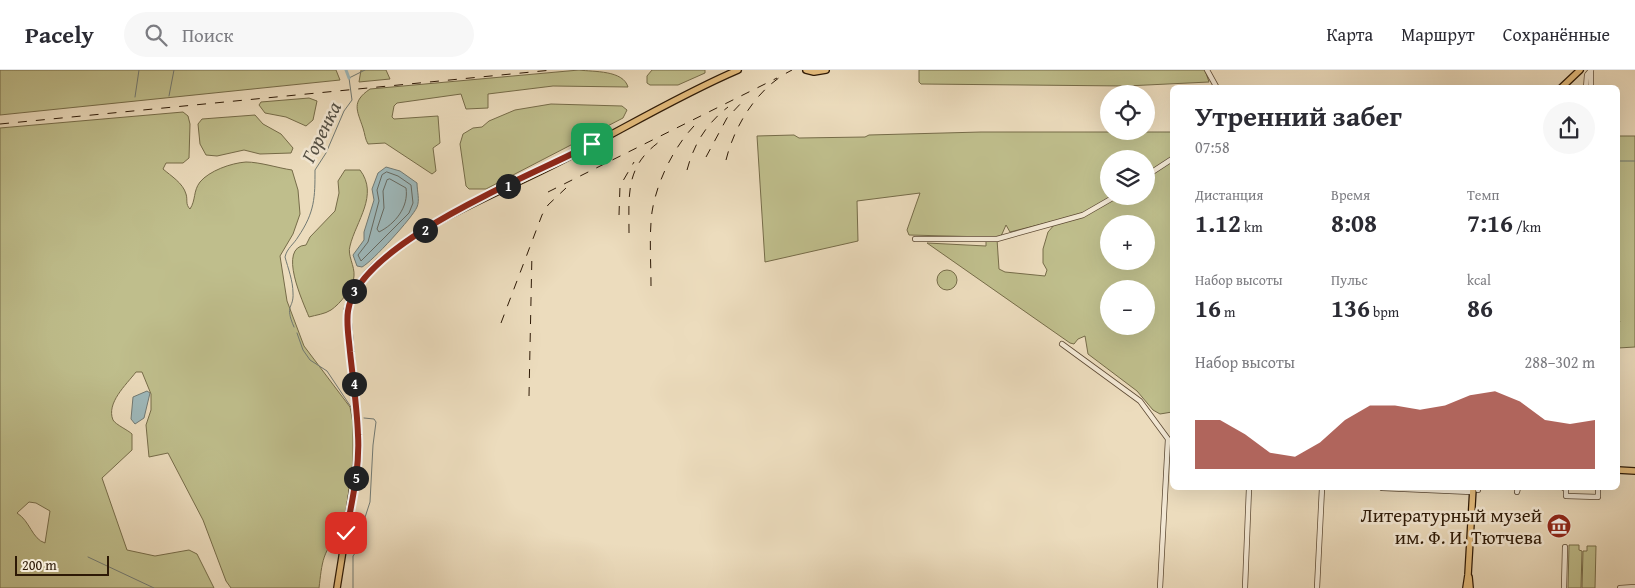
<!DOCTYPE html>
<html lang="ru">
<head>
<meta charset="utf-8">
<style>
  body { margin:0; font-family:"Gentium Book Plus",serif; background:#f7f7f7; color:#2b2b33; height:100vh; display:flex; flex-direction:column; font-size:19px; white-space:nowrap }
  * { box-sizing:border-box; margin:0 }
  p { font-size:16px; color:#7c7c81 }
  .icon { flex:none; width:28px; height:28px; fill:none; stroke:currentColor; stroke-width:2; stroke-linecap:round; stroke-linejoin:round }
  .map { position:relative; flex:1; overflow:hidden }
  .details { position:absolute; left:1170px; top:15px; width:450px; height:405px; display:flex; flex-direction:column; background:#fff; border-radius:8px; box-shadow:0 5px 20px #0002 }
  .details>* { flex:none }
  .fabs { position:absolute; left:1100px; top:15px; display:grid; gap:10px }
  .fabs a { display:grid; place-items:center; width:55px; height:55px; border-radius:50%; background:#fff; box-shadow:0 5px 20px #0002; font-size:25px }
  .scale { position:absolute; left:15px; bottom:12px; width:94px; box-sizing:border-box; padding-left:5px; border:2px solid #2d1906; border-top:0; font-size:14px; line-height:18px; white-space:nowrap; color:#2d1906; -webkit-text-stroke:4px #f3e8d4; paint-order:stroke }
  .pin { position:absolute; display:grid; place-items:center; width:42px; height:42px; color:#fff; margin:-21px; border-radius:10px; box-shadow:0 2px 8px #0006 }
  .km { position:absolute; width:25px; height:25px; margin:-12px; border-radius:50%; background:#222; color:#fff; font-size:14px; line-height:25px; text-align:center }
  .round { display:grid; place-items:center; flex:none; width:52px; height:52px; border-radius:26px; background:#f7f7f7 }
  .overview { display:flex; align-items:center; justify-content:space-between; height:85px; padding:0 25px }
  h1 { font-size:28px; font-weight:600; line-height:38px }
  .metrics { display:grid; grid-template-columns:repeat(3,1fr); gap:8px; height:85px; padding:5px 25px }
  .metrics div { display:grid; align-content:center }
  .metrics b { font-size:25px; font-weight:600 }
  .metrics small { font-size:14px; font-weight:400 }
  .metrics p { font-size:14px }
  .chart { height:140px; padding:10px 25px }
  .chart p { display:flex; justify-content:space-between }
  .chart svg { width:100%; height:90px; margin-top:5px; fill:#8f2418; opacity:.7 }
  header { display:flex; align-items:center; gap:30px; box-sizing:border-box; height:70px; padding:0 25px; background:#fff; border-bottom:1px solid #e1e1e2 }
  header strong { font-size:24px }
  nav { display:flex; gap:28px; margin-inline-start:auto; font-size:18px }
  .search { width:350px; height:45px; background:#f7f7f7; display:flex; align-items:center; gap:12px; box-sizing:border-box; padding:0 18px; border-radius:28px; color:#7c7c81; font-size:19px }
  .map>svg:first-child { display:block }
  .green { fill:#bfbe8c; stroke:#766c49; fill-rule:evenodd }
  .water { fill:#9eb9bc; stroke:#717973 }
  .lines { fill:none; stroke-linecap:round; stroke-linejoin:round }
  .shore { stroke:#666961; stroke-width:1 }
  .stream { stroke:#717973; stroke-width:1 }
  .canal { stroke:#9eb9bc; stroke-width:3 }
  .minor-casing { stroke:#5d4a34; stroke-width:6 }
  .major-casing { stroke:#2d1906; stroke-width:8 }
  .minor { stroke:#f3e8d4; stroke-width:4.5 }
  .major { stroke:#e6be7e; stroke-width:5.5 }
  .rail { stroke:#2d1906; stroke-width:1; stroke-dasharray:9 9; stroke-linecap:butt }
  .route-casing { stroke:#fff; stroke-width:10 }
  .route { stroke:#8f2418; stroke-width:6 }
  .labels { text-anchor:middle; stroke-width:5; stroke-linejoin:round; paint-order:stroke }
  .poi-label { font-size:19px; fill:#2d1906; stroke:#f3e8d4; text-anchor:end }
  .water-label { font-size:20px; font-style:italic; fill:#555146; stroke:#f3e8d4 }
</style>
</head>
<body>
<header>
<strong>Pacely</strong>
<div class="search"><svg class="icon" aria-label="search" viewBox="0 0 24 24"><circle cx="10" cy="10" r="6"/><path d="M15 15l6 6"/></svg>Поиск</div>
<nav><a>Карта</a><a>Маршрут</a><a>Сохранённые</a></nav>
</header>
<div class="map">
<svg width="1635" height="518" viewBox="0 0 1635 518">
  <rect width="100%" height="100%" fill="#ecdcbd"/>
  <filter id="stains"><feTurbulence type="fractalNoise" baseFrequency=".004" numOctaves="4"/><feColorMatrix values="0 0 0 0 .2 0 0 0 0 .09 0 0 0 0 .02 0 0 0 .5 -.17"/></filter>
  <radialGradient id="worn" r=".72"><stop offset=".6" stop-color="#630" stop-opacity="0"/><stop offset="1" stop-color="#630" stop-opacity=".3"/></radialGradient>
  <g class="green">
    <path d="M0 0H336L340 10 0 45Z"/>
    <path d="M361 0H386L390 9 359 12Z"/>
    <path d="M579 0C594 2 623 0 628 17L553 16 488 24V38L466 39 461 24 397 33 394 36 392 47 394 49 438 46 440 73 433 78 436 101 432 104 385 73 368 74C365 69 365 64 363 58 357 40 351 32 370 19Z"/>
    <path d="M652 0H705V3L678 15H650L647 13V6Z"/>
    <path d="M919 0H1205L1209 12 1126 16 921 14 919 12Z"/>
    <path d="M309 28 317 31 313 50 306 56 286 47 265 43 259 35 261 32Z"/>
    <path d="M551 34 622 36 627 40 623 48 486 119H469L466 116 460 74 463 64 473 58 482 57 489 51 515 40Z"/>
    <path d="M183 42 188 46 190 54 189 88 183 93H166L163 99C171 106 183 113 186 124 188 130 185 134 190 139 196 130 193 121 200 112 209 101 231 93 246 92 260 92 278 98 292 100L298 120 300 144 293 164 280 186 287 231 304 276 350 337 353 353V391L343 463C322 478 322 494 319 518H231L226 511 203 450 168 383 149 387 146 355 151 340V324L142 302H136C126 315 106 333 113 350 116 355 128 360 132 364V380L102 408 127 480 155 486 189 480 197 484 214 518H0V58ZM29 432 36 433 50 441 45 473C32 469 30 451 17 443Z"/>
    <path d="M255 45 263 54 281 64 293 78 291 83 260 84 244 80 217 86 206 85 200 74 198 54 202 49Z"/>
    <path d="M981 62H1172V342L1160 344 1153 340 1137 321 1088 284 1085 266 1078 269 1074 274 1070 273 927 173 986 176V167L909 165 907 160 920 123 857 131 858 171 765 192 757 66 794 65 799 68 865 67 869 65ZM1109 89H1146V126H1109ZM1050 152 1055 154 1048 162 1043 179V193L1047 200 1045 206 1005 202 999 199 997 169 1002 164 1006 155 1010 162ZM1109 154H1146V191H1109ZM1109 219H1146V256H1109Z"/>
    <path d="M1618 66H1635V277L1618 278V253L1620 252 1618 248Z"/>
    <path d="M345 100H360C379 125 356 151 350 176 347 185 355 196 354 206 354 217 340 234 331 240 325 244 316 245 309 247 303 232 277 177 306 175L310 167 335 141 339 123 338 111Z"/>
    <circle cx="947" cy="210" r="10"/>
    <path d="M1569 475H1579V480L1582 481 1581 518H1568Z"/>
    <path d="M1587 476H1596L1595 518H1582L1583 481H1587Z"/>
  </g>
  <g class="water">
    <path d="M386 97 400 101 417 113C417 121 420 130 417 137 413 147 372 192 362 197L357 196 353 185 364 170V162L374 130 372 119 378 103Z"/>
    <path d="M147 321 150 323 144 348 135 354 131 349 133 327Z"/>
  </g>
  <g class="lines">
    <g class="shore">
      <path d="M387 102 398 106 411 115 413 133 409 143 361 191 358 185 368 172 379 131 377 120 382 105Z"/>
      <path d="M390 109 406 118C409 137 395 154 379 162L377 159 384 138 383 121 387 110Z"/>
    </g>
    <g class="stream">
      <path d="M169 26 174 0"/>
      <path d="M135 27 139 0"/>
      <path d="M1618 91H1635"/>
      <path d="M294 257C284 234 294 239 293 223 293 211 288 198 285 187 287 178 294 174 298 167 315 142 315 127 315 100L326 83 344 41 352 30 349 8 365 0"/>
      <path d="M297 263 303 280 310 290 327 301 351 337"/>
      <path d="M88 487 154 518"/>
      <path d="M353 518V486L356 482 358 469 370 432 373 375 376 352 374 349 364 348"/>
    </g>
    <path class="canal" d="M346 0 349 8"/>
    <defs>
      <g id="minor">
        <path d="M1207 0 1217 18"/>
        <path d="M1535 18H1550"/>
        <path d="M1586 18 1587 5 1591 0"/>
        <path d="M1591 18V0"/>
        <path d="M1146 106 1172 89"/>
        <path d="M915 169H997L1083 145 1116 126"/>
        <path d="M1062 274 1140 331 1168 369 1160 518"/>
        <path d="M1382 418 1472 422"/>
        <path d="M1564 418H1566V426L1598 427V418"/>
        <path d="M1478 420V418"/>
        <path d="M1517 422 1518 418"/>
        <path d="M1245 518 1249 418"/>
        <path d="M1317 518 1322 418"/>
        <path d="M1564 518 1565 477"/>
        <path d="M1620 518 1635 517"/>
      </g>
      <g id="major">
        <path d="M806 0 814 2 826 0"/>
        <path d="M1561 18 1580 0"/>
        <path d="M1618 400 1635 401"/>
        <path d="M1469 507 1470 518"/>
        <path d="M337 518 358 387V365L347 241C352 221 364 205 380 191 432 148 496 124 555 94 617 63 675 27 738 0"/>
        <path d="M1466 518 1468 505 1473 418"/>
      </g>
    </defs>
    <use href="#minor" class="minor-casing"/>
    <use href="#major" class="major-casing"/>
    <use href="#minor" class="minor"/>
    <use href="#major" class="major"/>
    <g class="rail">
      <path d="M0 54 552 0"/>
      <path d="M706 87 727 48 745 29"/>
      <path d="M726 90C735 54 758 17 792 0"/>
      <path d="M687 100C694 74 706 54 728 37"/>
      <path d="M548 122 777 8"/>
      <path d="M619 145 620 116 634 92"/>
      <path d="M629 163C629 125 625 97 659 72"/>
      <path d="M651 216C651 192 649 166 652 142 657 110 676 72 700 50"/>
      <path d="M501 253 542 145 548 135 566 118"/>
      <path d="M529 326 532 182"/>
    </g>
  </g>
  <g class="lines">
    <defs>
      <path id="route" d="M346 463C352 431 360 398 358 365 357 337 353 310 350 282 349 269 346 254 348 241 358 172 534 105 592 74"/>
    </defs>
    <use href="#route" class="route-casing"/>
    <use href="#route" class="route"/>
  </g>
  <defs>
    <symbol id="museum-disc" viewBox="-11 -11 22 22"><circle r="9.5" fill="#8f2418" stroke="#f3e8d4"/><path d="M0-6L6-3V-2H-6V-3ZM-5-1h2V3h-2ZM-1-1h2V3h-2ZM3-1h2V3H3ZM-6 4H6V6H-6Z" fill="#fff"/></symbol>
  </defs>
  <g fill-rule="evenodd">
    <use href="#museum-disc" x="1545" y="442" width="28" height="28"/>
  </g>
  <g class="labels">
    <g class="poi-label">
      <text x="1542" y="452">Литературный музей<tspan x="1542" dy="22">им. Ф. И. Тютчева</tspan></text>
    </g>
    <g class="water-label">
      <text transform="translate(321 62) rotate(-64)" y="7">Горенка</text>
    </g>
  </g>
  <rect width="100%" height="100%" filter="url(#stains)"/>
  <rect width="100%" height="100%" fill="url(#worn)"/>
</svg>
<div class="fabs">
<a><svg class="icon" aria-label="locate" viewBox="0 0 24 24"><circle cx="12" cy="12" r="6"/><path d="M12 2v4M12 18v4M2 12h4M18 12h4"/></svg></a>
<a><svg class="icon" aria-label="layers" viewBox="0 0 24 24"><path d="M12 4l9 5-9 5-9-5zM3 14l9 5 9-5"/></svg></a>
<a>+</a>
<a>−</a>
</div>
<div class="scale">200 m</div>
<div class="pin" style="left:592px;top:74px;background:#1e9e55"><svg class="icon" aria-label="arrive" viewBox="0 0 24 24"><path d="M6 21V4h12l-3 4 3 4H6"/></svg></div>
<div class="pin" style="left:346px;top:463px;background:#d93025"><svg class="icon" aria-label="check" viewBox="0 0 24 24"><path d="M5 12l5 5 9-10"/></svg></div>
<b class="km" style="left:508px;top:116px">1</b>
<b class="km" style="left:425px;top:160px">2</b>
<b class="km" style="left:354px;top:221px">3</b>
<b class="km" style="left:354px;top:314px">4</b>
<b class="km" style="left:356px;top:408px">5</b>
<section class="details">
<div class="overview"><div><h1>Утренний забег</h1><p>07:58</p></div><a class="round"><svg class="icon" aria-label="share" viewBox="0 0 24 24"><path d="M12 15V3M7 8l5-5 5 5M5 13v7h14v-7"/></svg></a></div>
<div class="metrics">
<div><p>Дистанция</p><b>1.12<small> km</small></b></div>
<div><p>Время</p><b>8:08</b></div>
<div><p>Темп</p><b>7:16<small> /km</small></b></div>
</div>
<div class="metrics">
<div><p>Набор высоты</p><b>16<small> m</small></b></div>
<div><p>Пульс</p><b>136<small> bpm</small></b></div>
<div><p>kcal</p><b>86</b></div>
</div>
<div class="chart"><p><span>Набор высоты</span>288–302 m</p>
<svg viewBox="0 0 160 44" preserveAspectRatio="none"><path d="M0 44V20L10 20L20 27L30 36L40 38L50 31L60 20L70 13L80 13L90 15L100 13L110 8L120 6L130 11L140 20L150 22L160 20V44z"/></svg>
</div>
</section>
</div>
</body>
</html>
